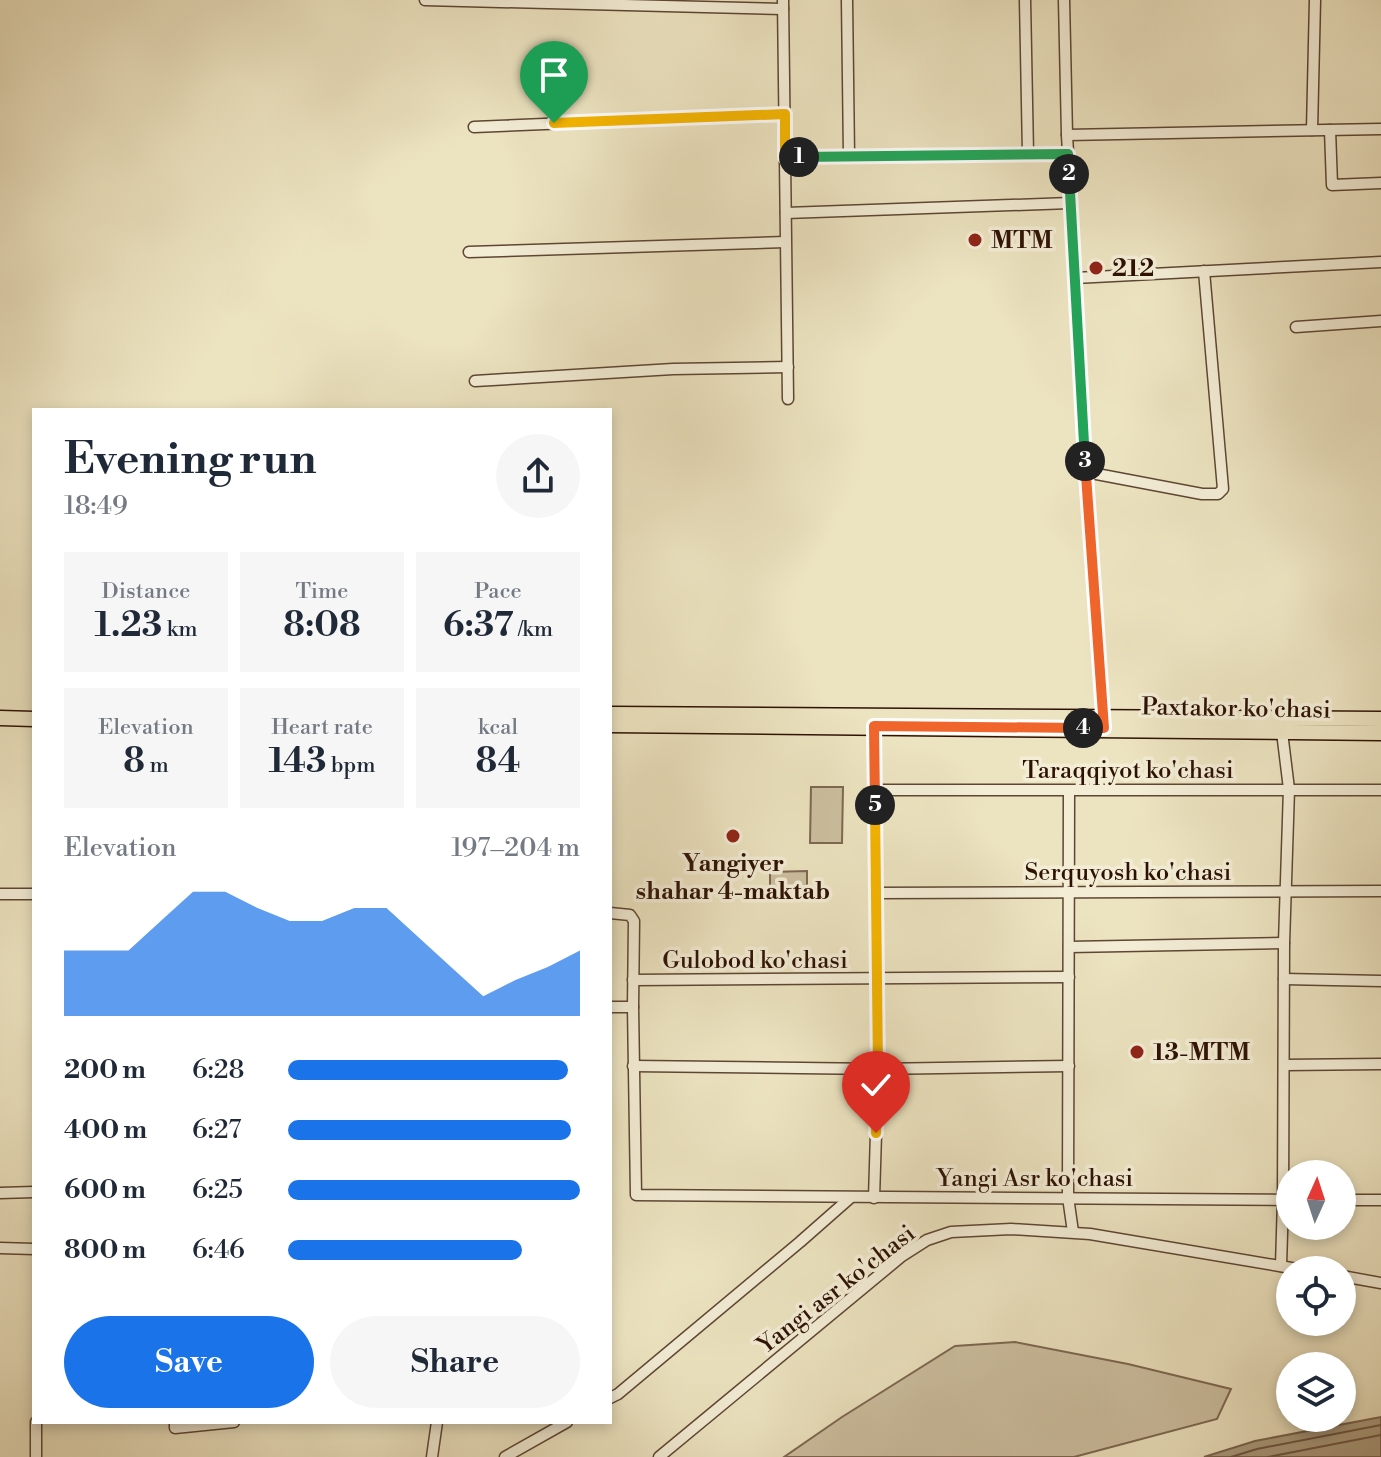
<!DOCTYPE html>
<html lang="en">
<head>
<meta charset="utf-8">
<style>
  body { margin:0; font-family:"Libre Bodoni",serif; background:#f6f6f7; color:#1f2937; height:100vh; display:flex; flex-direction:column; font-size:30px; white-space:nowrap }
  * { box-sizing:border-box; margin:0 }
  p { font-size:26px; color:#747a83 }
  .icon { flex:none; width:44px; height:44px; fill:none; stroke:currentColor; stroke-width:2; stroke-linecap:round; stroke-linejoin:round }
  .map { position:relative; flex:1; overflow:hidden }
  .side { position:absolute; left:32px; top:408px; width:580px; height:1016px; display:flex; flex-direction:column; background:#fff; border-radius:0px; box-shadow:0 4px 12px #0003 }
  .side>* { flex:none }
  .needle { width:52px; rotate:3deg }
  .fabs { position:absolute; left:1276px; top:1160px; display:grid; gap:16px }
  .fabs a { display:grid; place-items:center; width:80px; height:80px; border-radius:50%; background:#fff; box-shadow:0 4px 12px #0003; font-size:40px }
  .pin { position:absolute; display:grid; place-items:center; width:68px; height:68px; color:#fff; margin:-82px -34px; border-radius:50% 50% 50% 0; rotate:-45deg; box-shadow:0 0 8px #0007 }
  .pin .icon { rotate:45deg }
  .km { position:absolute; width:40px; height:40px; margin:-20px; border-radius:50%; background:#222; color:#fff; font-size:22px; line-height:40px; text-align:center }
  .round { display:grid; place-items:center; flex:none; width:84px; height:84px; border-radius:42px; background:#f6f6f7 }
  .overview { display:flex; align-items:center; justify-content:space-between; height:136px; padding:0 32px }
  h1 { font-size:44px; font-weight:700; line-height:60px }
  .stats { display:grid; grid-template-columns:repeat(3,1fr); gap:12px; height:136px; padding:8px 32px }
  .stats div { display:grid; align-content:center; border-radius:0px; background:#f6f6f7; text-align:center }
  .stats b { font-size:34px; font-weight:700 }
  .stats small { font-size:22px; font-weight:400 }
  .stats p { font-size:22px }
  .chart { height:224px; padding:16px 32px }
  .chart p { display:flex; justify-content:space-between }
  .chart svg { width:100%; height:144px; margin-top:8px; fill:#1a73e8; opacity:.7 }
  .action { display:flex; gap:16px; margin-top:auto; padding:16px 32px }
  .action a { flex:1; height:92px; border-radius:48px; background:#1a73e8; color:#fff; font-size:32px; font-weight:700; line-height:92px; text-align:center }
  .action a+a { background:#f6f6f7; color:#1f2937 }
  ul { padding:0 32px; list-style:none; font-size:26px }
  li { display:grid; grid-template-columns:128px 96px 1fr; align-items:center; height:60px }
  li i { height:20px; border-radius:10px; background:#1a73e8 }
  .map>svg:first-child { display:block }
  .green { fill:#ccbfa0; stroke:#7d6852; stroke-width:2 }
  .water { fill:#ab9c80; stroke:#79644e; stroke-width:2 }
  .lines { fill:none; stroke-linecap:round; stroke-linejoin:round }
  .shore { stroke:#6c5642; stroke-width:2 }
  .minor-casing { stroke:#5e4633; stroke-width:13 }
  .major-casing { stroke:#2e1104; stroke-width:17 }
  .minor { stroke:#f3edd6; stroke-width:10 }
  .major { stroke:#ece3c0; stroke-width:14 }
  .split-1-casing { stroke:#fff; stroke-width:16 }
  .split-2-casing { stroke:#fff; stroke-width:16 }
  .split-3-casing { stroke:#fff; stroke-width:16 }
  .split-4-casing { stroke:#fff; stroke-width:16 }
  .split-5-casing { stroke:#fff; stroke-width:16 }
  .split-6-casing { stroke:#fff; stroke-width:16 }
  .split-1 { stroke:#f5b400; stroke-width:10 }
  .split-2 { stroke:#22a559; stroke-width:10 }
  .split-3 { stroke:#22a559; stroke-width:10 }
  .split-4 { stroke:#f0652b; stroke-width:10 }
  .split-5 { stroke:#f0652b; stroke-width:10 }
  .split-6 { stroke:#f5b400; stroke-width:10 }
  .poi-dot { fill:#8f2418; stroke:#f3edd6; stroke-width:3 }
  .labels { text-anchor:middle; stroke-width:7; stroke-linejoin:round; paint-order:stroke }
  .poi-label { font-size:24px; font-weight:bold; fill:#2e1104; stroke:#f3edd6; text-anchor:start }
  .street-label { font-size:24px; fill:#2e1104; stroke:#f3edd6 }
</style>
</head>
<body>
<div class="map">
<svg width="1381" height="1457" viewBox="0 0 1381 1457">
  <rect width="100%" height="100%" fill="#ece3c0"/>
  <filter id="stains"><feTurbulence type="fractalNoise" baseFrequency=".0025" numOctaves="4"/><feColorMatrix values="0 0 0 0 .2 0 0 0 0 .09 0 0 0 0 .02 0 0 0 .5 -.17"/></filter>
  <radialGradient id="worn" r=".72"><stop offset=".6" stop-color="#630" stop-opacity="0"/><stop offset="1" stop-color="#630" stop-opacity=".3"/></radialGradient>
  <g class="green">
    <path d="M811 787H843L842 843H810Z"/>
    <path d="M807 871V893L770 894V872Z"/>
    <path d="M1015 1342 1128 1364 1231 1389 1217 1419 1074 1457H784L842 1417 955 1346Z"/>
  </g>
  <path class="water" d="M1381 1417V1457H1204L1255 1441Z"/>
  <g class="lines">
    <g class="shore">
      <path d="M1231 1457 1257 1449 1381 1425"/>
      <path d="M1268 1457 1381 1435"/>
    </g>
    <defs>
      <g id="minor">
        <path d="M425 0 783 9"/>
        <path d="M783 0 788 399"/>
        <path d="M847 0 849 156"/>
        <path d="M1025 0 1028 154"/>
        <path d="M1064 0 1067 135 1086 472 1103 721"/>
        <path d="M474 127 785 114"/>
        <path d="M1312 130 1315 0"/>
        <path d="M1330 130 1332 185 1381 183"/>
        <path d="M1067 135 1381 129"/>
        <path d="M785 157 1068 154"/>
        <path d="M786 213 1070 203"/>
        <path d="M469 252 785 242"/>
        <path d="M1075 278 1381 262"/>
        <path d="M1296 327 1381 321"/>
        <path d="M475 381 673 369 788 367"/>
        <path d="M1086 472 1202 494H1218L1223 489 1204 271"/>
        <path d="M875 790H1381"/>
        <path d="M1069 791 1068 1197 1073 1232"/>
        <path d="M876 893 1381 891"/>
        <path d="M0 894H34"/>
        <path d="M610 913 630 915 634 921 633 1007 636 1195 1290 1200"/>
        <path d="M1069 947 1284 943"/>
        <path d="M1284 979 1381 981"/>
        <path d="M633 980 1069 977"/>
        <path d="M610 1007H633"/>
        <path d="M1284 1065 1381 1064"/>
        <path d="M633 1066 878 1069 1069 1066"/>
        <path d="M0 1193 34 1192"/>
        <path d="M874 1198 878 1069 874 726"/>
        <path d="M1342 1200H1381"/>
        <path d="M0 1248 34 1249"/>
        <path d="M1281 1266 1283 1200 1284 943 1289 789 1282 732"/>
        <path d="M1342 1276 1381 1283"/>
        <path d="M610 1398 618 1394 800 1242 850 1198"/>
        <path d="M36 1422V1457"/>
        <path d="M175 1422V1428L234 1422"/>
        <path d="M432 1457 437 1422"/>
        <path d="M505 1457 567 1422"/>
        <path d="M659 1457 902 1256 927 1240 951 1232 1011 1229 1090 1234 1303 1270"/>
      </g>
      <g id="major">
        <path d="M610 714 1381 719"/>
        <path d="M0 718 34 719"/>
        <path d="M610 725 1381 733"/>
      </g>
    </defs>
    <use href="#minor" class="minor-casing"/>
    <use href="#major" class="major-casing"/>
    <use href="#minor" class="minor"/>
    <use href="#major" class="major"/>
  </g>
  <g class="lines">
    <defs>
      <path id="split-1" d="M554 123 785 114V157H799"/>
      <path id="split-2" d="M799 157 1068 154 1069 174"/>
      <path id="split-3" d="M1069 174 1085 461"/>
      <path id="split-4" d="M1083 728H1104L1085 461"/>
      <path id="split-5" d="M875 805 874 726 1083 728"/>
      <path id="split-6" d="M875 805 878 1069 876 1133"/>
    </defs>
    <use href="#split-1" class="split-1-casing"/>
    <use href="#split-2" class="split-2-casing"/>
    <use href="#split-3" class="split-3-casing"/>
    <use href="#split-4" class="split-4-casing"/>
    <use href="#split-5" class="split-5-casing"/>
    <use href="#split-6" class="split-6-casing"/>
    <use href="#split-1" class="split-1"/>
    <use href="#split-2" class="split-2"/>
    <use href="#split-3" class="split-3"/>
    <use href="#split-4" class="split-4"/>
    <use href="#split-5" class="split-5"/>
    <use href="#split-6" class="split-6"/>
  </g>
  <g class="poi-dot">
    <circle cx="975" cy="240" r="8"/>
    <circle cx="1096" cy="268" r="8"/>
    <circle cx="733" cy="836" r="8"/>
    <circle cx="1137" cy="1052" r="8"/>
  </g>
  <g class="labels">
    <g class="poi-label">
      <text x="991" y="248">MTM</text>
      <text x="1112" y="276">212</text>
      <text x="733" y="871" text-anchor="middle">Yangiyer<tspan x="733" dy="28">shahar 4-maktab</tspan></text>
      <text x="1153" y="1060">13-MTM</text>
    </g>
    <g class="street-label">
      <text transform="translate(1236 708) rotate(1)" y="8">Paxtakor ko'chasi</text>
      <text x="1128" y="778">Taraqqiyot ko'chasi</text>
      <text x="1128" y="880">Serquyosh ko'chasi</text>
      <text x="755" y="968">Gulobod ko'chasi</text>
      <text x="1035" y="1186">Yangi Asr ko'chasi</text>
      <text transform="translate(836 1289) rotate(-38)" y="8">Yangi asr ko'chasi</text>
    </g>
  </g>
  <rect width="100%" height="100%" filter="url(#stains)"/>
  <rect width="100%" height="100%" fill="url(#worn)"/>
</svg>
<div class="fabs">
<a><svg class="needle" viewBox="-14 -14 28 28"><path d="M0-13l5 13h-10z" fill="#e53935"/><path d="M0 13l5-13h-10z" fill="#747a83"/></svg></a>
<a><svg class="icon" aria-label="locate" viewBox="0 0 24 24"><circle cx="12" cy="12" r="6"/><path d="M12 2v4M12 18v4M2 12h4M18 12h4"/></svg></a>
<a><svg class="icon" aria-label="layers" viewBox="0 0 24 24"><path d="M12 4l9 5-9 5-9-5zM3 14l9 5 9-5"/></svg></a>
</div>
<div class="pin" style="left:554px;top:123px;background:#1e9e55"><svg class="icon" aria-label="arrive" viewBox="0 0 24 24"><path d="M6 21V4h12l-3 4 3 4H6"/></svg></div>
<div class="pin" style="left:876px;top:1133px;background:#d93025"><svg class="icon" aria-label="check" viewBox="0 0 24 24"><path d="M5 12l5 5 9-10"/></svg></div>
<b class="km" style="left:799px;top:157px">1</b>
<b class="km" style="left:1069px;top:174px">2</b>
<b class="km" style="left:1085px;top:461px">3</b>
<b class="km" style="left:1083px;top:728px">4</b>
<b class="km" style="left:875px;top:805px">5</b>
<section class="side">
<div class="overview"><div><h1>Evening run</h1><p>18:49</p></div><a class="round"><svg class="icon" aria-label="share" viewBox="0 0 24 24"><path d="M12 15V3M7 8l5-5 5 5M5 13v7h14v-7"/></svg></a></div>
<div class="stats">
<div><p>Distance</p><b>1.23<small> km</small></b></div>
<div><p>Time</p><b>8:08</b></div>
<div><p>Pace</p><b>6:37<small> /km</small></b></div>
</div>
<div class="stats">
<div><p>Elevation</p><b>8<small> m</small></b></div>
<div><p>Heart rate</p><b>143<small> bpm</small></b></div>
<div><p>kcal</p><b>84</b></div>
</div>
<div class="chart"><p><span>Elevation</span>197–204 m</p>
<svg viewBox="0 0 160 44" preserveAspectRatio="none"><path d="M0 44V24L10 24L20 24L30 15L40 6L50 6L60 11L70 15L80 15L90 11L100 11L110 20L120 29L130 38L140 33L150 29L160 24V44z"/></svg>
</div>
<ul>
<li><b>200 m</b>6:28<i style="width:96%"></i></li>
<li><b>400 m</b>6:27<i style="width:97%"></i></li>
<li><b>600 m</b>6:25<i style="width:100%"></i></li>
<li><b>800 m</b>6:46<i style="width:80%"></i></li>
</ul>
<div class="action"><a>Save</a><a>Share</a></div>
</section>
</div>
</body>
</html>
